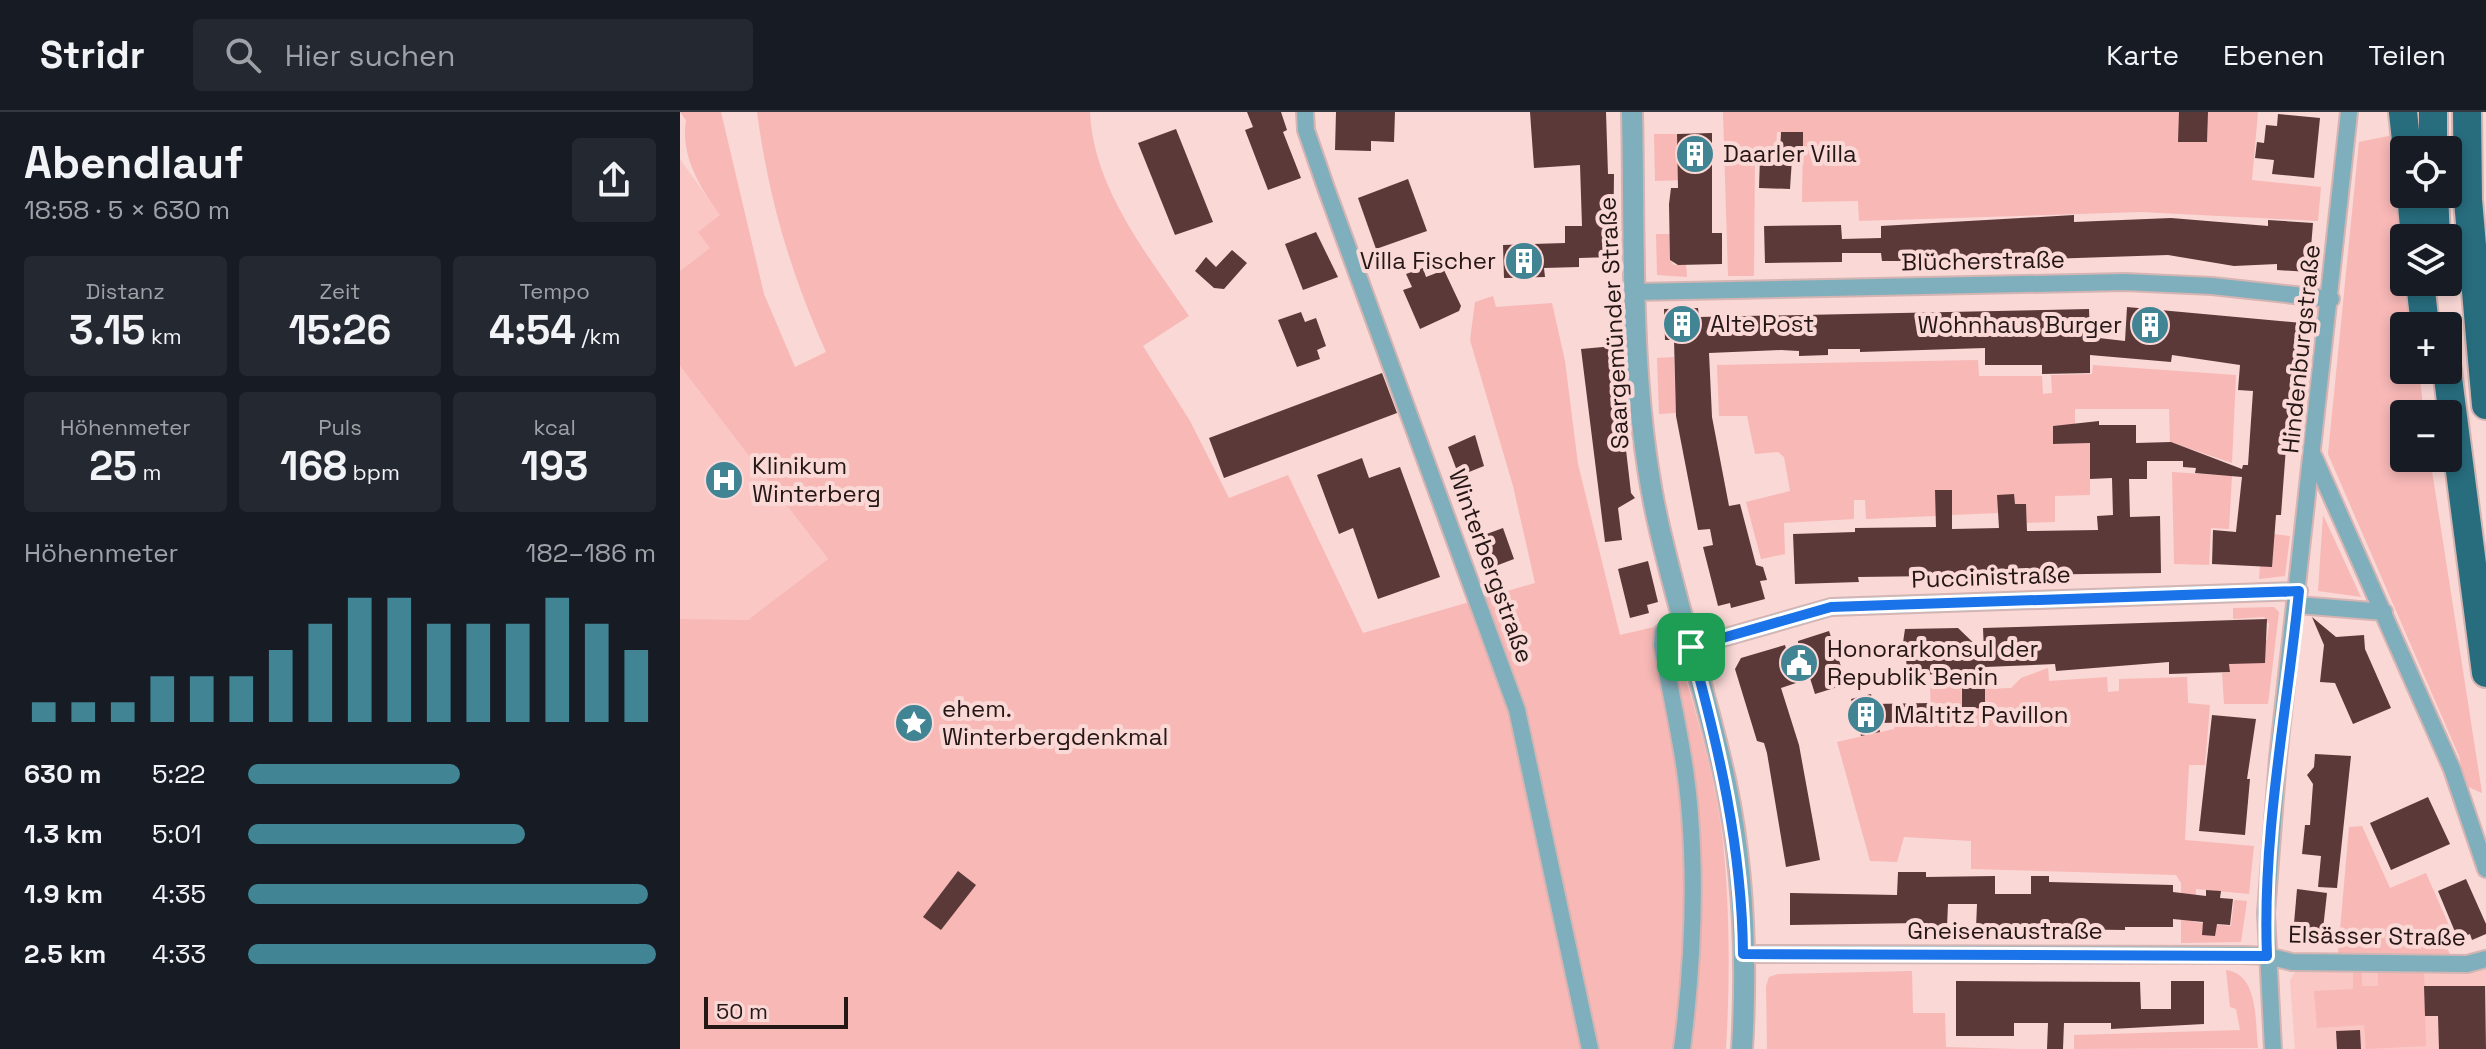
<!DOCTYPE html>
<html lang="de">
<head>
<meta charset="utf-8">
<style>
  body { margin:0; font-family:"Space Grotesk",sans-serif; background:#242831; color:#f1f3f6; height:100vh; display:flex; flex-direction:column; font-size:30px; white-space:nowrap }
  * { box-sizing:border-box; margin:0 }
  p { font-size:26px; color:#9ea1a6 }
  .icon { flex:none; width:44px; height:44px; fill:none; stroke:currentColor; stroke-width:2; stroke-linecap:round; stroke-linejoin:round }
  .map { position:relative; flex:1; overflow:hidden }
  .panel { display:flex; flex-direction:column; background:#171b24; width:680px }
  .panel>* { flex:none }
  .fabs { position:absolute; left:1710px; top:24px; display:grid; gap:16px }
  .fabs a { display:grid; place-items:center; width:72px; height:72px; border-radius:8px; background:#171b24; box-shadow:0 4px 12px #0003; font-size:40px }
  .scale { position:absolute; left:24px; bottom:20px; width:144px; box-sizing:border-box; padding-left:8px; border:4px solid #251716; border-top:0; font-size:22px; line-height:28px; white-space:nowrap; color:#251716; -webkit-text-stroke:6px #fad8d6; paint-order:stroke }
  .pin { position:absolute; display:grid; place-items:center; width:68px; height:68px; color:#fff; margin:-34px; border-radius:16px; box-shadow:0 4px 12px #0006 }
  .round { display:grid; place-items:center; flex:none; width:84px; height:84px; border-radius:8px; background:#242831 }
  .headline { display:flex; align-items:center; justify-content:space-between; height:136px; padding:0 24px }
  h1 { font-size:44px; font-weight:700; line-height:60px }
  .figures { display:grid; grid-template-columns:repeat(3,1fr); gap:12px; height:136px; padding:8px 24px }
  .figures div { display:grid; align-content:center; border-radius:8px; background:#242831; text-align:center }
  .figures b { font-size:40px; font-weight:700 }
  .figures small { font-size:22px; font-weight:400 }
  .figures p { font-size:22px }
  .chart { height:224px; padding:16px 24px }
  .chart p { display:flex; justify-content:space-between }
  .chart svg { width:100%; height:144px; margin-top:8px; stroke:#418494; stroke-width:6 }
  ul { padding:0 24px; list-style:none; font-size:26px }
  li { display:grid; grid-template-columns:128px 96px 1fr; align-items:center; height:60px }
  li i { height:20px; border-radius:10px; background:#418494 }
  header { display:flex; align-items:center; gap:48px; box-sizing:border-box; height:112px; padding:0 40px; background:#171b24; border-bottom:2px solid #363941 }
  header strong { font-size:38px }
  nav { display:flex; gap:44px; margin-inline-start:auto; font-size:28px }
  .search { width:560px; height:72px; background:#242831; display:flex; align-items:center; gap:20px; box-sizing:border-box; padding:0 28px; border-radius:8px; color:#9ea1a6; font-size:30px }
  main { display:flex; flex:1; min-height:0 }
  .map>svg:first-child { display:block }
  .built { fill:#fac7c5 }
  .green { fill:#f7b8b6 }
  .building { fill:#5b3939 }
  .lines { fill:none; stroke-linecap:round; stroke-linejoin:round }
  .minor-casing { stroke:#d4b5b3; stroke-width:20 }
  .tertiary-casing { stroke:#d4b5b3; stroke-width:24 }
  .motorway-casing { stroke:#d4b5b3; stroke-width:32 }
  .minor { stroke:#7fafbc; stroke-width:16 }
  .tertiary { stroke:#7fafbc; stroke-width:20 }
  .motorway { stroke:#276d7e; stroke-width:28 }
  .route-casing { stroke:#fff; stroke-width:16 }
  .route { stroke:#1a73e8; stroke-width:10 }
  .labels { text-anchor:middle; stroke-width:8; stroke-linejoin:round; paint-order:stroke }
  .poi-label { font-size:24px; fill:#251716; stroke:#fad8d6; text-anchor:start }
  .street-label { font-size:24px; fill:#251716; stroke:#fad8d6 }
</style>
</head>
<body>
<header>
<strong>Stridr</strong>
<div class="search"><svg class="icon" aria-label="search" viewBox="0 0 24 24"><circle cx="10" cy="10" r="6"/><path d="M15 15l6 6"/></svg>Hier suchen</div>
<nav><a>Karte</a><a>Ebenen</a><a>Teilen</a></nav>
</header>
<main>
<section class="panel">
<div class="headline"><div><h1>Abendlauf</h1><p>18:58 · 5 × 630 m</p></div><a class="round"><svg class="icon" aria-label="share" viewBox="0 0 24 24"><path d="M12 15V3M7 8l5-5 5 5M5 13v7h14v-7"/></svg></a></div>
<div class="figures">
<div><p>Distanz</p><b>3.15<small> km</small></b></div>
<div><p>Zeit</p><b>15:26</b></div>
<div><p>Tempo</p><b>4:54<small> /km</small></b></div>
</div>
<div class="figures">
<div><p>Höhenmeter</p><b>25<small> m</small></b></div>
<div><p>Puls</p><b>168<small> bpm</small></b></div>
<div><p>kcal</p><b>193</b></div>
</div>
<div class="chart"><p><span>Höhenmeter</span>182–186 m</p>
<svg viewBox="0 0 160 44" preserveAspectRatio="none"><path d="M5 44V38M15 44V38M25 44V38M35 44V30M45 44V30M55 44V30M65 44V22M75 44V14M85 44V6M95 44V6M105 44V14M115 44V14M125 44V14M135 44V6M145 44V14M155 44V22"/></svg>
</div>
<ul>
<li><b>630 m</b>5:22<i style="width:52%"></i></li>
<li><b>1.3 km</b>5:01<i style="width:68%"></i></li>
<li><b>1.9 km</b>4:35<i style="width:98%"></i></li>
<li><b>2.5 km</b>4:33<i style="width:100%"></i></li>
</ul>
</section>
<div class="map">
<svg width="1806" height="937" viewBox="0 0 1806 937">
  <rect width="100%" height="100%" fill="#fad8d6"/>
  <g class="built">
    <path d="M0 47 40 103 30 136 0 159Z"/>
    <path d="M0 254 148 447 68 509 0 507Z"/>
    <path d="M1616 857H1806V937H1615L1610 869Z"/>
  </g>
  <g class="green">
    <path d="M0 0H41L84 182 115 255 146 240C110 159 89 88 77 0H410C413 76 468 143 509 204L463 234 510 309 549 386 608 363 683 521 855 471 833 374 790 228 795 190 813 184 816 195 872 191 885 249 898 352 940 523 991 511C1009 583 1035 656 1043 730 1050 798 1050 869 1046 937H0V507L68 508 148 447 0 254V159L30 136 18 120 40 103C20 76 0 43 6 8Z"/>
    <path d="M1043 0H1578L1572 68 1641 75 1638 109 1461 100 1179 109 1178 89 1122 90 1123 21 1097 20 1096 41 1075 42 1074 164H1048Z"/>
    <path d="M974 22H997L998 57 1007 68 975 69Z"/>
    <path d="M1713 23 1724 170H1728L1733 214H1724V258H1739L1744 302H1724V346H1750L1802 681 1786 674 1779 644 1648 342 1679 30Z"/>
    <path d="M976 122H992L990 148 994 153 1006 152 1007 165 977 163Z"/>
    <path d="M994 245 996 301 979 302 977 246Z"/>
    <path d="M1298 248 1299 264H1362L1363 282 1372 281 1371 263 1412 262 1413 253 1556 263 1552 351 1490 330 1489 297H1395V313L1373 314V332L1410 331V383L1375 384V410L1347 411 1346 393 1318 401 1272 403V378L1256 404 1186 407 1185 388H1174V407L1104 411 1105 442 1081 447 1066 390 1110 379 1104 345 1098 340 1075 342 1067 304H1039L1037 253Z"/>
    <path d="M1492 360 1552 364 1549 417 1531 416 1529 453 1494 452Z"/>
    <path d="M1643 403 1681 485 1638 479Z"/>
    <path d="M1594 422 1610 424 1605 464 1579 467 1580 454Z"/>
    <path d="M1553 496 1594 495 1599 500 1588 592H1544L1542 561 1550 560 1549 550 1585 551 1584 528H1587L1589 512 1584 505 1553 507Z"/>
    <path d="M1368 556 1369 569 1427 565 1428 580 1439 579V567L1507 565 1508 591 1530 593 1525 653H1509L1505 728 1574 734 1569 782 1516 777 1514 810 1551 814 1554 788 1567 789 1561 830 1501 831V771L1496 763 1291 757V729L1224 725 1217 750 1190 749 1157 630 1214 617 1215 611 1251 610 1250 569 1281 566 1282 596H1304V577L1331 576 1341 566Z"/>
    <path d="M1682 714 1710 776 1746 761 1775 827 1765 832 1771 844 1658 841 1669 715Z"/>
    <path d="M1546 858C1579 862 1575 910 1578 936L1394 937V923L1560 918 1556 897 1550 895Z"/>
    <path d="M1698 858 1744 859 1746 934 1686 937 1684 913 1637 916 1634 879 1673 877V859H1682V874H1698Z"/>
    <path d="M1232 859 1233 901H1265L1266 935 1338 937H1087L1086 874 1089 865 1098 862Z"/>
  </g>
  <g class="building">
    <path d="M567 0H601L607 18 603 20 621 66 588 78 565 18 573 15Z"/>
    <path d="M656 0H715L714 30 691 29V39L655 38Z"/>
    <path d="M850 0H926L928 62H934L933 145 899 146V155L864 156 865 165 824 166 823 133 885 131V114H902L900 53 854 56Z"/>
    <path d="M1499 0H1528L1527 30H1498Z"/>
    <path d="M1598 2 1640 6 1634 66 1592 62 1594 48 1575 46 1577 30 1584 31 1586 13 1597 14Z"/>
    <path d="M496 17 533 110 495 123 458 31Z"/>
    <path d="M1101 20H1123V44L1100 43Z"/>
    <path d="M1032 21V121H1042V152L998 153 990 148 989 92 991 76H998L997 22Z"/>
    <path d="M1080 45 1112 46 1110 77 1079 76Z"/>
    <path d="M728 67 747 119 696 137 678 86Z"/>
    <path d="M1394 103V110L1491 106 1588 114V108L1633 111 1629 160 1597 158V152L1554 154 1488 143 1310 149H1202L1201 141H1162V150L1085 151 1084 114 1161 113 1162 127 1201 126V114Z"/>
    <path d="M636 120 658 165 623 178 605 132Z"/>
    <path d="M552 138 567 151 544 177 534 176 515 159 526 145 536 155Z"/>
    <path d="M743 156 746 165 764 158 781 194 779 199 740 217 723 178 732 175 726 162Z"/>
    <path d="M1447 195 1622 211 1615 268 1611 267 1601 403H1596L1592 455 1532 452 1533 418 1556 420 1562 365 1515 361 1516 356 1503 355V349H1467V367H1449L1450 405 1480 404 1481 461 1178 465 1179 470 1115 472 1113 422 1175 420V416L1256 415 1255 378H1272V417L1319 416 1317 383 1334 382 1335 392H1346L1347 419 1418 418 1417 404 1433 403 1432 366 1410 367V331L1373 332V314L1419 309V313H1456V331L1491 330 1562 357 1563 353H1568L1573 279 1558 278 1560 253 1492 243 1491 250 1410 243V261L1362 262V253H1305V236L1180 240V237H1148V243L1119 244V239L1101 238 1029 241 1032 305 1049 394 1060 392 1076 453 1083 455 1087 468 1080 469 1085 487 1051 496 1050 491 1038 494 1023 435 1033 433 1030 417 1018 418 1002 335 996 304 994 228H985L984 197 1018 196 1019 205 1409 197 1410 225 1445 229Z"/>
    <path d="M621 200 625 210 636 206 646 234 637 238 640 247 617 255 598 208Z"/>
    <path d="M934 234 951 381 955 386 938 396 942 428 925 430 901 237Z"/>
    <path d="M702 261 717 301 544 366 529 326Z"/>
    <path d="M795 323 804 354 779 364 768 335Z"/>
    <path d="M682 346 689 366 720 355 760 465 698 487 673 416 659 422 637 363Z"/>
    <path d="M823 416 834 447 805 458 793 427Z"/>
    <path d="M968 449 978 490 967 493 969 501 950 506 938 457Z"/>
    <path d="M1632 505 1656 525 1684 523 1685 537 1711 596 1673 612 1655 571 1640 570 1644 533Z"/>
    <path d="M1587 507 1585 551 1549 552 1550 560 1489 562V550L1376 559 1375 552 1305 555V596L1282 597V563L1227 562 1226 544H1221L1225 517 1278 516 1304 541 1303 516Z"/>
    <path d="M1149 519 1167 572 1135 582 1130 566 1119 570 1118 529Z"/>
    <path d="M1105 533 1116 571 1101 576 1119 633 1140 748 1106 755 1087 641 1084 631 1077 629 1055 557 1061 546Z"/>
    <path d="M1191 582 1193 592 1251 591 1252 610 1198 611 1200 620 1181 624 1171 587Z"/>
    <path d="M1532 603 1576 607 1567 667H1570L1565 723 1519 719Z"/>
    <path d="M1635 642 1671 644 1657 776 1638 775 1641 744 1622 742 1625 713H1630L1633 672 1627 663 1634 655Z"/>
    <path d="M1748 685 1770 732 1711 758 1690 711Z"/>
    <path d="M278 759 296 773 261 818 243 805Z"/>
    <path d="M1218 760H1246V765L1315 764V782H1351V764H1369V770L1493 773V780L1526 784V778L1541 779 1540 786 1553 787 1550 813 1537 812 1535 824 1522 823 1523 810 1493 807V815H1445V818L1296 816 1297 792H1268L1267 815H1239V811L1110 813V781L1217 783Z"/>
    <path d="M1786 767 1806 812V822L1792 828 1790 822 1778 827 1758 779Z"/>
    <path d="M1617 777 1647 781 1642 826 1613 823Z"/>
    <path d="M1276 869 1460 870 1461 897H1491V869H1524V912L1431 917V911H1384L1383 937H1367L1368 911H1334V924H1276Z"/>
    <path d="M1744 874H1805L1806 937H1759L1758 904H1745Z"/>
    <path d="M1680 918 1681 937H1657L1656 919Z"/>
  </g>
  <g class="lines">
    <defs>
      <g id="minor">
        <path d="M625 0 626 18 646 76 837 598 910 937"/>
        <path d="M955 180 1445 170 1532 174 1651 187"/>
        <path d="M1634 345 1772 657 1806 757"/>
        <path d="M1618 493 1704 500"/>
        <path d="M1011 535 1151 495 1619 479"/>
        <path d="M1063 842 1564 843 1587 844 1612 850 1787 852 1806 847"/>
        <path d="M1002 937C1012 860 1016 781 1010 703 1006 646 992 590 982 533L983 520 1004 508"/>
        <path d="M1593 937 1586 801 1598 646 1669 0"/>
      </g>
      <path id="tertiary" d="M952 0C955 130 949 263 974 391 993 486 1026 578 1046 672 1064 758 1067 850 1062 937"/>
      <g id="motorway">
        <path d="M1723 0 1727 38"/>
        <path d="M1753 0V38"/>
        <path d="M1787 0 1788 88 1806 293"/>
        <path d="M1731 82 1735 126"/>
        <path d="M1754 82 1756 126"/>
        <path d="M1740 170 1745 214"/>
        <path d="M1767 258 1806 561"/>
      </g>
    </defs>
    <use href="#minor" class="minor-casing"/>
    <use href="#tertiary" class="tertiary-casing"/>
    <use href="#motorway" class="motorway-casing"/>
    <use href="#minor" class="minor"/>
    <use href="#tertiary" class="tertiary"/>
    <use href="#motorway" class="motorway"/>
  </g>
  <g class="lines">
    <defs>
      <path id="route" d="M1619 479C1607 600 1582 722 1587 844L1063 842C1062 736 1039 636 1011 535L1151 495Z"/>
    </defs>
    <use href="#route" class="route-casing"/>
    <use href="#route" class="route"/>
  </g>
  <defs>
    <symbol id="building-disc" viewBox="-11 -11 22 22"><circle r="9.5" fill="#418494" stroke="#fad8d6"/><path d="M-4-6H4V6H1V3H-1V6H-4ZM-2.5-4.3h1.7v1.8h-1.7ZM.8-4.3h1.7v1.8H.8ZM-2.5-1h1.7V.8h-1.7ZM.8-1h1.7V.8H.8Z" fill="#fff"/></symbol>
    <symbol id="hospital-disc" viewBox="-11 -11 22 22"><circle r="9.5" fill="#418494" stroke="#fad8d6"/><path d="M-5-5h3v3.5h4V-5h3V5h-3V1.5h-4V5h-3Z" fill="#fff"/></symbol>
    <symbol id="civic-disc" viewBox="-11 -11 22 22"><circle r="9.5" fill="#418494" stroke="#fad8d6"/><path d="M-.6-6.5H3V-4.5H.6V-3L4-1V1h2V6H-6V1h2V-1L-.6-3ZM-1.2 2.5V6h2.4V2.5Z" fill="#fff"/></symbol>
    <symbol id="sight-disc" viewBox="-11 -11 22 22"><circle r="9.5" fill="#418494" stroke="#fad8d6"/><path d="M0-6L1.8-2.2L6-1.7L2.9 1.2L3.7 5.4L0 3.3L-3.7 5.4L-2.9 1.2L-6-1.7L-1.8-2.2Z" fill="#fff"/></symbol>
  </defs>
  <g fill-rule="evenodd">
    <use href="#building-disc" x="993" y="20" width="44" height="44"/>
    <use href="#building-disc" x="822" y="127" width="44" height="44"/>
    <use href="#building-disc" x="980" y="190" width="44" height="44"/>
    <use href="#building-disc" x="1448" y="191" width="44" height="44"/>
    <use href="#hospital-disc" x="22" y="346" width="44" height="44"/>
    <use href="#civic-disc" x="1097" y="529" width="44" height="44"/>
    <use href="#building-disc" x="1164" y="581" width="44" height="44"/>
    <use href="#sight-disc" x="212" y="589" width="44" height="44"/>
  </g>
  <g class="labels">
    <g class="poi-label">
      <text x="1043" y="50">Daarler Villa</text>
      <text x="816" y="157" text-anchor="end">Villa Fischer</text>
      <text x="1030" y="220">Alte Post</text>
      <text x="1442" y="221" text-anchor="end">Wohnhaus Burger</text>
      <text x="72" y="362">Klinikum<tspan x="72" dy="28">Winterberg</tspan></text>
      <text x="1147" y="545">Honorarkonsul der<tspan x="1147" dy="28">Republik Benin</tspan></text>
      <text x="262" y="605">ehem.<tspan x="262" dy="28">Winterbergdenkmal</tspan></text>
      <text x="1214" y="611">Maltitz Pavillon</text>
    </g>
    <g class="street-label">
      <text transform="translate(1303 149) rotate(-1)" y="8">Blücherstraße</text>
      <text transform="translate(934 211) rotate(-93)" y="8">Saargemünder Straße</text>
      <text transform="translate(1621 237) rotate(-84)" y="8">Hindenburgstraße</text>
      <text transform="translate(811 454) rotate(70)" y="8">Winterbergstraße</text>
      <text transform="translate(1311 465) rotate(-2)" y="8">Puccinistraße</text>
      <text x="1325" y="827">Gneisenaustraße</text>
      <text transform="translate(1697 824) rotate(1)" y="8">Elsässer Straße</text>
    </g>
  </g>
</svg>
<div class="fabs">
<a><svg class="icon" aria-label="locate" viewBox="0 0 24 24"><circle cx="12" cy="12" r="6"/><path d="M12 2v4M12 18v4M2 12h4M18 12h4"/></svg></a>
<a><svg class="icon" aria-label="layers" viewBox="0 0 24 24"><path d="M12 4l9 5-9 5-9-5zM3 14l9 5 9-5"/></svg></a>
<a>+</a>
<a>−</a>
</div>
<div class="scale">50 m</div>
<div class="pin" style="left:1011px;top:535px;background:#1e9e55"><svg class="icon" aria-label="arrive" viewBox="0 0 24 24"><path d="M6 21V4h12l-3 4 3 4H6"/></svg></div>
</div>
</main>
</body>
</html>
